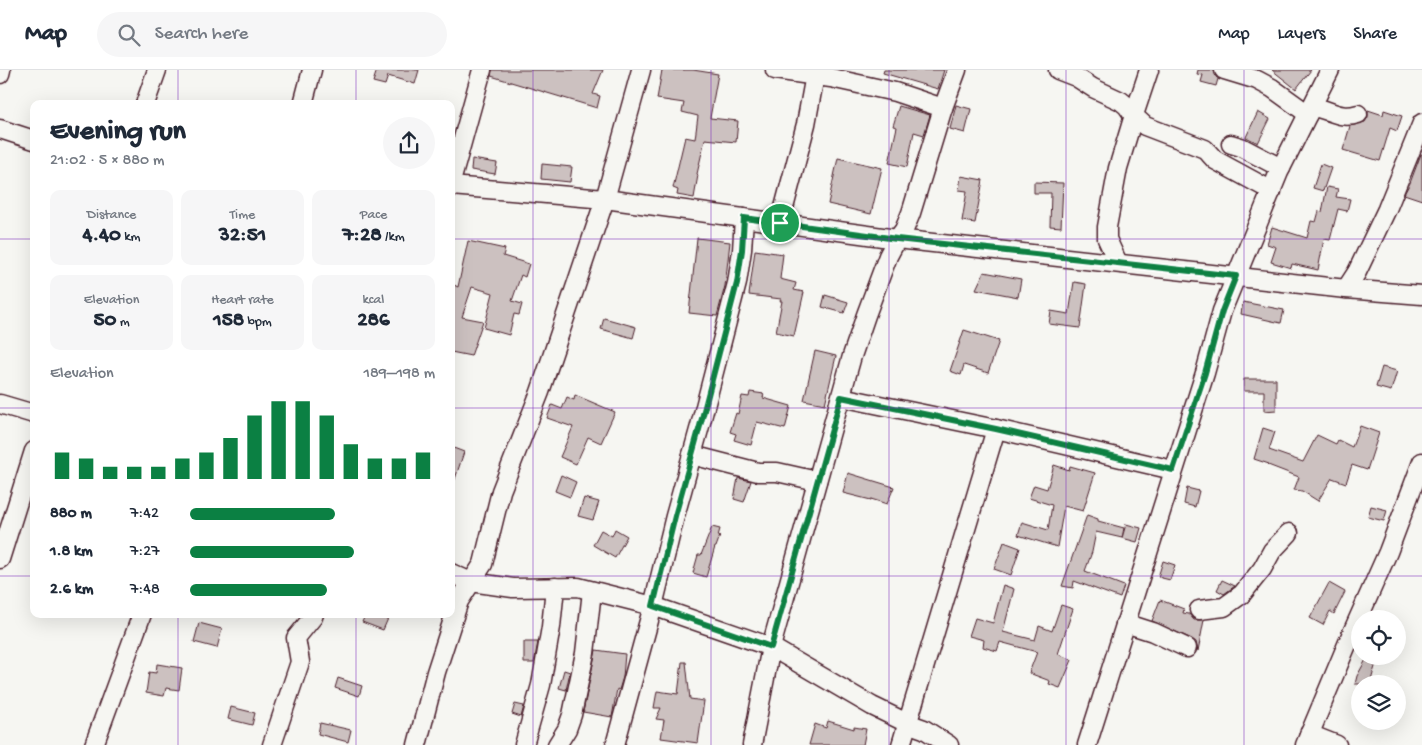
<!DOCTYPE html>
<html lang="en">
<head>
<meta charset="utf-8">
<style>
  body { margin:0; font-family:"Gochi Hand",sans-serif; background:#f6f6f7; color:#1f2937; height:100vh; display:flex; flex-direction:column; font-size:19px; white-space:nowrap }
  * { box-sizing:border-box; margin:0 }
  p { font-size:16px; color:#747a83 }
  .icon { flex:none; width:28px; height:28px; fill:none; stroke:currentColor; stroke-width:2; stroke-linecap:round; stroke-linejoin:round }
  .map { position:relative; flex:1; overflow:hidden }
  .drawer { position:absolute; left:30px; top:30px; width:425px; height:518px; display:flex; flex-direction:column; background:#fff; border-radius:10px; box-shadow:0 5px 20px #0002 }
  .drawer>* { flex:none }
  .fabs { position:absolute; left:1351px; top:540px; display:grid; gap:10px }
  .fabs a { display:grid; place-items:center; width:55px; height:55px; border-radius:50%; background:#fff; box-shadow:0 5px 20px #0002; font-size:25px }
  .pin { position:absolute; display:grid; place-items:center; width:42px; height:42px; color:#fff; margin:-21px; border:2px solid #fff; border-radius:50%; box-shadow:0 1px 5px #0007 }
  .round { display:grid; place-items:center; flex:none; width:52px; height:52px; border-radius:26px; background:#f6f6f7 }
  .headline { display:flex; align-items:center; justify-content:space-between; height:85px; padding:0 20px }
  h1 { font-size:28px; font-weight:700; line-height:38px }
  .figures { display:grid; grid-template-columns:repeat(3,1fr); gap:8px; height:85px; padding:5px 20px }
  .figures div { display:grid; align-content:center; border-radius:10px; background:#f6f6f7; text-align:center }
  .figures b { font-size:21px; font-weight:700 }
  .figures small { font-size:14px; font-weight:400 }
  .figures p { font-size:14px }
  .chart { height:140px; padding:10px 20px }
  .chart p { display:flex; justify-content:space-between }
  .chart svg { width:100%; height:90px; margin-top:5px; stroke:#0b8043; stroke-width:6 }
  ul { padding:0 20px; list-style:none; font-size:16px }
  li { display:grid; grid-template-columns:80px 60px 1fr; align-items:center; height:38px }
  li i { height:12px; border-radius:6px; background:#0b8043 }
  header { display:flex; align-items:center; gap:30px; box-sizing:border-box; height:70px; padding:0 25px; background:#fff; border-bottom:1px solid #e0e1e3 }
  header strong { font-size:24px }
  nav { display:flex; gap:28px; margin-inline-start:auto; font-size:18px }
  .search { width:350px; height:45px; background:#f6f6f7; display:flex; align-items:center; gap:12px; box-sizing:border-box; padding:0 18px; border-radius:28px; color:#747a83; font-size:19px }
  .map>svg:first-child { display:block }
  .building { fill:#ccc1c0; stroke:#4a1f2b }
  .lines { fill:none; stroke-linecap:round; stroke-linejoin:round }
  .minor-casing { stroke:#4a1f2b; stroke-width:21 }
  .minor { stroke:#f6f6f2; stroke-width:18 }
  .route-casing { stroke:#fff; stroke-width:10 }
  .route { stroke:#0b8043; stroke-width:6 }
  .grid { fill:none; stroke:#7b2cbf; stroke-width:1; stroke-opacity:0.55 }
</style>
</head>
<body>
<header>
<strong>Map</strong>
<div class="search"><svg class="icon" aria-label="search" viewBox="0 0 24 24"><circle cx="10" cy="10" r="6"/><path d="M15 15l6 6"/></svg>Search here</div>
<nav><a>Map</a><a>Layers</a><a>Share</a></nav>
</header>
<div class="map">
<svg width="1422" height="675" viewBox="0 0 1422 675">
  <rect width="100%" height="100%" fill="#f6f6f2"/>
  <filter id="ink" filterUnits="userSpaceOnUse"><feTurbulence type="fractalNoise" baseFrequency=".02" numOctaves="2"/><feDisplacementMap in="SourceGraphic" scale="10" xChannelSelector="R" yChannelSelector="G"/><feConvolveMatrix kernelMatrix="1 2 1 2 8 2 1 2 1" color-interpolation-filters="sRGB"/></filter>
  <g filter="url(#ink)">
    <g class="building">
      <path d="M377 0H419L415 14 388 6 385 15 373 12Z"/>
      <path d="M492 0H603L593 24 600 26 597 38 491 6Z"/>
      <path d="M662 0H693L718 4 710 48 738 51 736 72 705 69 697 104 698 105 694 128 677 125 678 120 673 118 685 67 695 69 698 46 682 42 684 33 657 29Z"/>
      <path d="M884 0H944L938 19 883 3Z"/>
      <path d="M1198 0H1214L1216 7 1220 10 1218 9 1216 16 1201 12 1203 5 1197 4Z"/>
      <path d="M1272 0H1311L1296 19Z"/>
      <path d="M956 35 971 39 965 63 950 59Z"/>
      <path d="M899 36 930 45 924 65 914 62 907 97 889 93 897 57 893 56Z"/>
      <path d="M1368 40 1383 45 1384 40 1402 46 1397 61 1390 58 1380 91 1343 80 1350 56 1365 52 1368 47Z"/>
      <path d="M1258 42 1270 49 1258 73 1246 67Z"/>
      <path d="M1421 84H1422V130L1404 124 1410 113Z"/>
      <path d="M838 88 882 98 871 144 828 134Z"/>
      <path d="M472 89 497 93 495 104 471 100Z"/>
      <path d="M542 94 572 97 570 112 541 109Z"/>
      <path d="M1321 94 1331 98 1323 121 1313 118Z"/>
      <path d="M961 106 983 110 975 153 962 151 967 121 959 120Z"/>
      <path d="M1034 112 1063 113 1061 157 1050 156 1051 123H1034Z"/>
      <path d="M1327 117 1338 119 1336 127 1350 129 1347 141 1338 139 1330 170 1324 169 1318 200 1292 194 1291 198 1271 192 1276 177 1267 174 1272 157 1307 168 1311 151 1316 152 1319 141 1322 142Z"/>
      <path d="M697 168 730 172 725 216 717 246 689 243Z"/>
      <path d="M468 171 505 179 503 186 529 194 525 207 521 205 512 231 522 234 519 245 514 244 509 265 484 258 493 223 472 217 462 247 483 251 471 286 451 282V225L454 215 458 217Z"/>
      <path d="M755 180 783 184 780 209 796 213 794 220 804 222 794 266 776 262 782 231H780L781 229 749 225Z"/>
      <path d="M984 202 1021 209 1018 227 976 219Z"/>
      <path d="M1074 212 1086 214 1080 258 1049 254 1051 241 1069 244Z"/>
      <path d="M825 225 848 232 844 243 822 237Z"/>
      <path d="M1243 232 1284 240 1281 253 1241 244Z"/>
      <path d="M604 248 636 257 633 268 601 259Z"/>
      <path d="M964 260 999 271 988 303 964 295 961 305 950 301Z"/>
      <path d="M815 281 836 286 825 334 804 330Z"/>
      <path d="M1382 297 1397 301 1391 321 1376 317Z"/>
      <path d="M1244 309H1276V340L1264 341V321H1244Z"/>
      <path d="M750 322 764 324 763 328 791 336 785 359 757 352 751 375 734 370 736 364 730 362 736 343 738 344 742 326 749 327Z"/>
      <path d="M575 325 615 342 601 373 588 367 576 394 560 387 573 357 547 348 552 335 562 339 567 327 574 330Z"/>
      <path d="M1360 356 1379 363 1367 400 1352 395 1346 413 1332 408 1318 431 1302 421 1294 420 1299 407 1268 395 1269 394 1254 389 1263 358 1275 362 1269 380 1303 392 1317 365 1336 374 1338 370 1352 377Z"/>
      <path d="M451 377 464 382 453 415 451 414Z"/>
      <path d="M1054 395 1069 400 1070 396 1095 403 1083 441 1064 436 1057 477 1018 465 1022 452 1048 460 1052 435 1029 428 1034 415 1047 419Z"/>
      <path d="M848 403 894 417 887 434 871 429V430L843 423Z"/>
      <path d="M561 405 576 412 570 427 555 421Z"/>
      <path d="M738 408 751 411 744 432 734 429Z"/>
      <path d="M1187 418 1199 421 1195 437 1184 434Z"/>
      <path d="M584 428 599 432 593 450 578 446Z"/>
      <path d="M1371 436 1387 440 1384 451 1368 447Z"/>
      <path d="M1087 445 1098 449V451L1124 458 1122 468 1096 462 1092 482 1085 501 1124 516 1120 528 1074 511 1073 518 1062 516Z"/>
      <path d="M1126 454 1141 458 1137 472 1122 468Z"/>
      <path d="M712 457 720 459 718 466H720L716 477H715L706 507 693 503 698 485H701Z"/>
      <path d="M615 459 627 466 615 488 593 475 601 460 612 466Z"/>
      <path d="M1004 472 1020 478 1011 505 994 499Z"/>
      <path d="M1163 491 1175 495 1170 510 1158 507Z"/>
      <path d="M1222 510 1235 516 1224 524 1217 520Z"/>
      <path d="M1329 513 1345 522 1334 544 1330 541 1323 555 1310 548Z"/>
      <path d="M1003 515 1014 519 1003 562 1035 570 1039 556 1052 561 1061 535 1073 539 1058 584 1072 590 1060 618 1049 614 1050 611 1029 603 1037 582 1000 572 997 581 983 577 984 570 969 566 975 548 993 553Z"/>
      <path d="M1160 530 1184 539 1183 543 1189 544 1194 550H1204L1198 581 1196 572 1192 569 1152 551Z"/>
      <path d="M366 544H390L383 560 362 552Z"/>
      <path d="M199 553 222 559 217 578 194 572Z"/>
      <path d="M524 572H538L534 593H524Z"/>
      <path d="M596 580 625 584 623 607 619 620 617 619 612 647 583 642Z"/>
      <path d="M1368 586H1378L1370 614H1355L1357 606Z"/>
      <path d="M682 592H686L690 629 704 631 698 673 661 668 664 650 656 649 661 638H654L657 621 678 624Z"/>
      <path d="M157 594 182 598 179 620 166 618 164 626 146 623 149 602 156 603Z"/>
      <path d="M564 600 570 602 566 620 559 618Z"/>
      <path d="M338 608 362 616 359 626 335 618Z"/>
      <path d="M515 634 524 636 521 647 512 644Z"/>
      <path d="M231 637 255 643 252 655 228 649Z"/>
      <path d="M828 651 854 659V657L866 659 863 675H809L815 654 826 658Z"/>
      <path d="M320 653 351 660 348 672 318 664Z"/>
    </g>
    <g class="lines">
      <defs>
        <g id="minor">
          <path d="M775 0 831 8 895 22 943 38"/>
          <path d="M1058 0 1076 7 1093 18 1121 31 1127 36 1134 46 1145 56 1205 79 1215 90 1272 121"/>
          <path d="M1224 0 1257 10 1272 18 1308 44"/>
          <path d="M0 4 1 0"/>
          <path d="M145 34 157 0"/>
          <path d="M303 34 312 0"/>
          <path d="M1312 37C1330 39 1339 50 1358 44"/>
          <path d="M0 59 34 70"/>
          <path d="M1231 74 1241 77 1281 98"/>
          <path d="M451 112 482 0"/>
          <path d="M451 116 605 129 897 169 1346 219 1422 225"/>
          <path d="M780 153 806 54 815 5"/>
          <path d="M1118 193 1107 169V157L1118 98 1134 45 1149 0"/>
          <path d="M1346 219 1357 202 1387 139 1422 53"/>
          <path d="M841 327 996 359 1173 400"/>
          <path d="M0 334 34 344"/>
          <path d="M692 385 758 402H777L817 411"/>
          <path d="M0 489 34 381"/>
          <path d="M451 503 471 512 513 518 578 517 653 536 771 577 872 636 907 653 924 659 949 675"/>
          <path d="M1199 540 1224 537 1242 524 1262 499 1272 481 1289 463"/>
          <path d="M1125 553 1153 562 1187 578"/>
          <path d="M1309 664 1337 675"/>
          <path d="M94 675 142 544"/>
          <path d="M272 675 300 592 296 568 313 547 314 544"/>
          <path d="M417 675 436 602 459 531 483 494 501 421 540 322 605 129 641 0"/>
          <path d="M524 675 541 615 551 557 555 517"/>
          <path d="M557 675 567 659 572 645 585 583 592 521"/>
          <path d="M615 675 653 536 675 446 700 356 737 213 742 180 744 148"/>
          <path d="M752 675 771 577 852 286 866 245 888 186 897 169 904 160 911 143 943 38 957 0"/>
          <path d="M901 675 996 359"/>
          <path d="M1087 675 1205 303 1222 241 1279 102 1330 0"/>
          <path d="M1305 675 1351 565 1388 482 1422 392"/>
        </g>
      </defs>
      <use href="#minor" class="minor-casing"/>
      <use href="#minor" class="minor"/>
    </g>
  </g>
  <g class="lines" filter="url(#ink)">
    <defs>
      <path id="route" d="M744 148 897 169 1236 206 1222 241 1205 303 1173 400 996 359 841 327 771 577 653 536 675 446 700 356 737 213 742 180Z"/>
    </defs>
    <use href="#route" class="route-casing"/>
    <use href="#route" class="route"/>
  </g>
  <path class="grid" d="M178 0V34M356 0V34M533 0V675M711 0V675M889 0V675M1066 0V675M1244 0V675M0 169H34M451 169H1422M0 338H34M451 338H1422M0 506H34M451 506H1422M178 544V675M356 544V675"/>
</svg>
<div class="fabs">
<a><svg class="icon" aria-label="locate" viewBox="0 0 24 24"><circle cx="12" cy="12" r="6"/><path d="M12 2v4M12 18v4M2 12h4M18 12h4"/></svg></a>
<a><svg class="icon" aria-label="layers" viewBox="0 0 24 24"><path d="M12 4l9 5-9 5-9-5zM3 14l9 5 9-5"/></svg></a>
</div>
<div class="pin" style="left:780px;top:153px;background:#1e9e55"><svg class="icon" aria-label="arrive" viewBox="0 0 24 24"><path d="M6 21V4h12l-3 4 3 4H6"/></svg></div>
<section class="drawer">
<div class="headline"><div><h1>Evening run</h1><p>21:02 · 5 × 880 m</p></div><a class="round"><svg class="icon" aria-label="share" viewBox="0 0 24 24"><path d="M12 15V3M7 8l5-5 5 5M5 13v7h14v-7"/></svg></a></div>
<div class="figures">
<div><p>Distance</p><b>4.40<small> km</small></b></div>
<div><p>Time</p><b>32:51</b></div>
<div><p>Pace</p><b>7:28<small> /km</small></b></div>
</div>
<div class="figures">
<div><p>Elevation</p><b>50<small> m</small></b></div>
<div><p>Heart rate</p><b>158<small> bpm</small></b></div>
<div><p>kcal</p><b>286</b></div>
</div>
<div class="chart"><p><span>Elevation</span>189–198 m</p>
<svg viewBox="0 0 160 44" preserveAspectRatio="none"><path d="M5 44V31M15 44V34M25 44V38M35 44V38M45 44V38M55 44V34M65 44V31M75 44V24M85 44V13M95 44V6M105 44V6M115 44V13M125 44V27M135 44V34M145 44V34M155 44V31"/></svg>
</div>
<ul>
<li><b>880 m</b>7:42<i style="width:59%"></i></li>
<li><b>1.8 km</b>7:27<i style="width:67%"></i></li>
<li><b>2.6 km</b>7:48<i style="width:56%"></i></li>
</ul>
</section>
</div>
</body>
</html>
